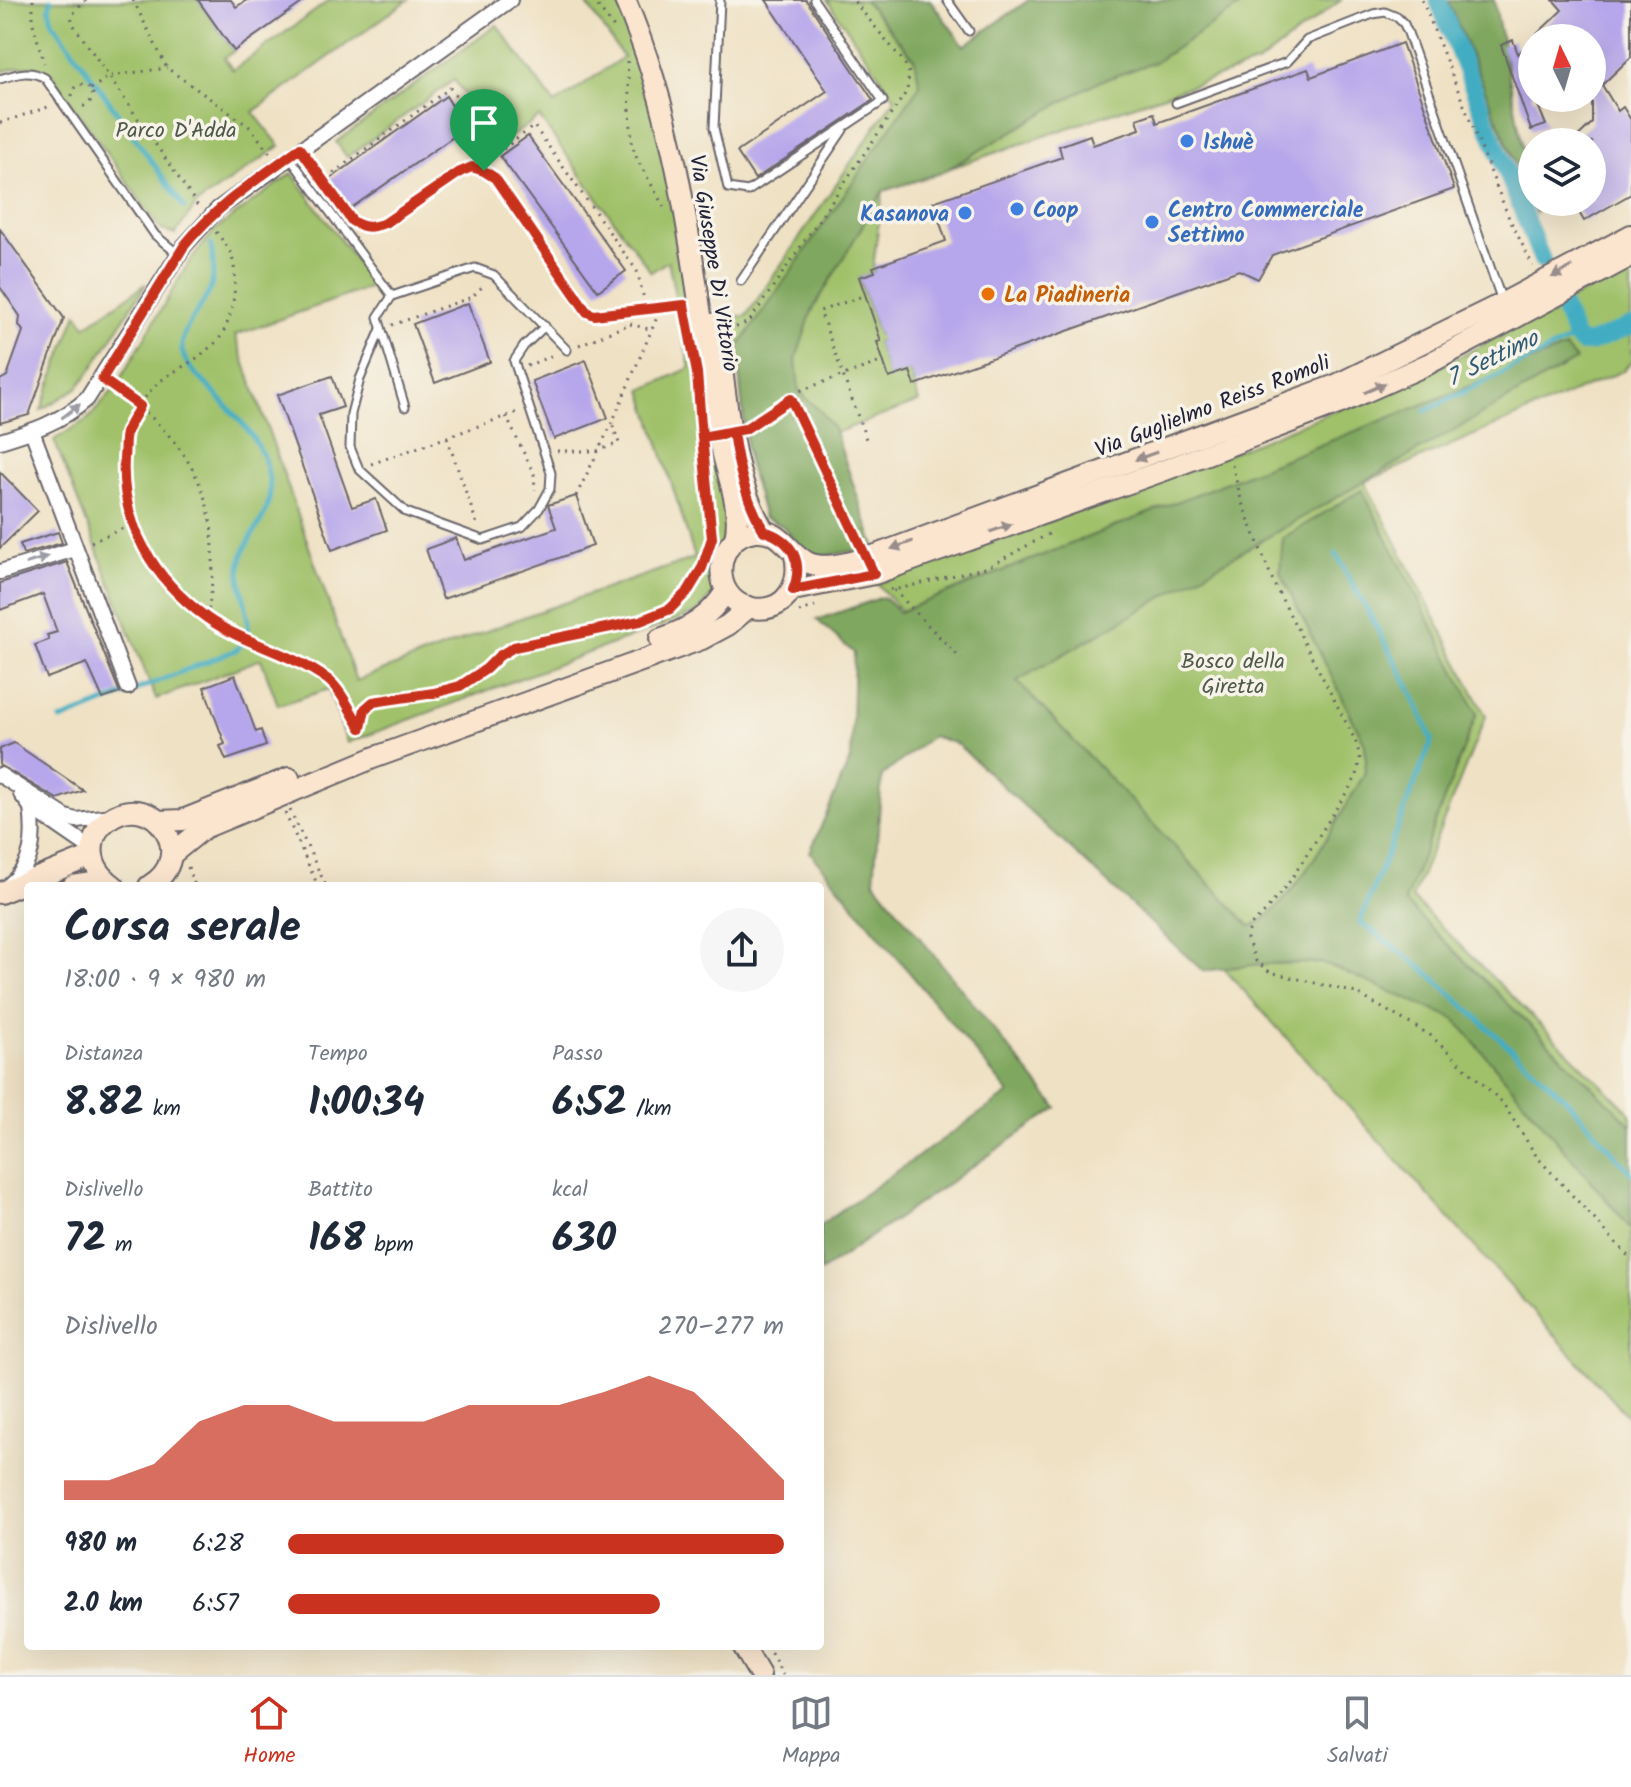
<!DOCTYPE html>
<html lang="it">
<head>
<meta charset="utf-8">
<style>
  body { margin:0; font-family:Kalam,sans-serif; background:#f6f6f7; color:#1f2937; height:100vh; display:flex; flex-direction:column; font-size:30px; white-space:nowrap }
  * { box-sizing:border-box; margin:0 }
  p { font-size:26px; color:#747a83 }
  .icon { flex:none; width:44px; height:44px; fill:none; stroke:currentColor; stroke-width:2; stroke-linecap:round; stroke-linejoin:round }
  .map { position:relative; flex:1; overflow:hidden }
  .details { position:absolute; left:24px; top:882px; width:800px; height:768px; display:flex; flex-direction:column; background:#fff; border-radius:8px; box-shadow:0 8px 32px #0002 }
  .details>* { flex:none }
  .needle { width:52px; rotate:355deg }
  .fabs { position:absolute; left:1518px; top:24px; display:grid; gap:16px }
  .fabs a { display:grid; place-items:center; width:88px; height:88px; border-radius:50%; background:#fff; box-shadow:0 8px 32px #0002; font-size:40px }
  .pin { position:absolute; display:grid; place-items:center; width:68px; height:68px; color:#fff; margin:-82px -34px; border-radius:50% 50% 50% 0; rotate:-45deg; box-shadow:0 0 8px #0007 }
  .pin .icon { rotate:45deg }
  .round { display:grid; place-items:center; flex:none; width:84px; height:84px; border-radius:42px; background:#f6f6f7 }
  .overview { display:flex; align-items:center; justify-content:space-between; height:136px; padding:0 40px }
  h1 { font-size:44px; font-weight:700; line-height:60px }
  .stats { display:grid; grid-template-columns:repeat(3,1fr); gap:12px; height:136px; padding:8px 40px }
  .stats div { display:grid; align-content:center }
  .stats b { font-size:40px; font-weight:700 }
  .stats small { font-size:22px; font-weight:400 }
  .stats p { font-size:22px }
  .chart { height:224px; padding:16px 40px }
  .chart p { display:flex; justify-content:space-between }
  .chart svg { width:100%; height:144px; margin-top:8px; fill:#c8321e; opacity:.7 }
  ul { padding:0 40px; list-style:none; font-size:26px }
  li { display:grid; grid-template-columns:128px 96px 1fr; align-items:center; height:60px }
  li i { height:20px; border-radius:10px; background:#c8321e }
  .dock { display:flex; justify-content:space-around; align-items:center; height:112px; border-top:2px solid #e0e1e3; background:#fff; font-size:22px; color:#747a83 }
  .dock a { display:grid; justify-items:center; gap:4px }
  .dock .selected { color:#c8321e }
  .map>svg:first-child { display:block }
  .green { fill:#a0c16a; stroke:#617252; stroke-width:2 }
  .forest { fill:#80a75e; stroke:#51644c; stroke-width:2 }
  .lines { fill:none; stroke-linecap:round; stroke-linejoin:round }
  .stream { stroke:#43adc2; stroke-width:5 }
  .canal { stroke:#43adc2; stroke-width:18 }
  .building { fill:#b6a6eb }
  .lane-casing { stroke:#6a656b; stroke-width:11 }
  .street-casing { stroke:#6a656b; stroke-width:18 }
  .secondary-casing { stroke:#6a656b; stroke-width:24 }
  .path { stroke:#6a656b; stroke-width:3; stroke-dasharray:2 6; stroke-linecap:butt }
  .lane { stroke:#fff; stroke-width:7 }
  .street { stroke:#fff; stroke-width:14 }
  .secondary { stroke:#fbe5cf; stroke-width:20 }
  .oneway { fill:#998d8c }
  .oneway2 { fill:#9c9ca7 }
  .route-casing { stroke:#fff; stroke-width:16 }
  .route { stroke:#c8321e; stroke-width:10 }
  .shop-dot { fill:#3f7fe0; stroke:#f7f3e8; stroke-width:3 }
  .food-dot { fill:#e8710a; stroke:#f7f3e8; stroke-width:3 }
  .labels { text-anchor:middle; stroke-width:7; stroke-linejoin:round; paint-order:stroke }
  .park-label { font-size:22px; fill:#4e5a4b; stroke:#f7f3e8 }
  .shop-label { font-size:22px; font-weight:bold; fill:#366cbe; stroke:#f7f3e8; text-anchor:start }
  .street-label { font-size:22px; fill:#22223b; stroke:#f7f3e8 }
  .food-label { font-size:22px; font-weight:bold; fill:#c56008; stroke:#f7f3e8; text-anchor:start }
  .water-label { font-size:24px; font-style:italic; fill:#2f5a71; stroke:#f7f3e8 }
</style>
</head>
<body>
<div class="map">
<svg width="1631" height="1675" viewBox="0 0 1631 1675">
  <rect width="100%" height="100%" fill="#f7f3e8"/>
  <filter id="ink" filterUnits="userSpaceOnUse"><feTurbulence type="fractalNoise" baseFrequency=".0125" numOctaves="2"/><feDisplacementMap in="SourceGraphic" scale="16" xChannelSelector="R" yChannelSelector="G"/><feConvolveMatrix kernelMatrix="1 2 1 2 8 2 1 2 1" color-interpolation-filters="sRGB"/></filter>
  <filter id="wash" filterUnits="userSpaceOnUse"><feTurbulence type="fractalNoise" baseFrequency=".006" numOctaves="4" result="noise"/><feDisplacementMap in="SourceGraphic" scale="32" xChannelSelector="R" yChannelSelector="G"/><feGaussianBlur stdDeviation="1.8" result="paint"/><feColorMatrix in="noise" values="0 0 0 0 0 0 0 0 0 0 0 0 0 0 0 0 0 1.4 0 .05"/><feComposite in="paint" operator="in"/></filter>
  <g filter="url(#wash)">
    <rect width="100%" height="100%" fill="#efe1c4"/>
    <g class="green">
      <path d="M0 0H198L234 51 224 58 233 70 330 0H408L253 112 280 146 197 204 175 234 161 230 52 75C35 61 19 67 0 72Z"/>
      <path d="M584 0H617L646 75 679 223 729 530 712 566 715 591 698 612 347 743 329 689 278 705 261 659 156 699 54 440 89 418 115 388 189 262 215 230 292 173 374 286 235 335 356 681 526 616 695 558 642 390 690 368 668 261 651 272 539 117 501 144 454 80 347 157 336 142 497 25 555 104 623 57Z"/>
      <path d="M827 0H930L964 46 1029 0H1341L1258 63 883 191 873 267 875 272 859 278 879 335H897L877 342 889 377 910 371 919 402 835 433 875 547H800L783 526 764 517 748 461 733 316H746L895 98Z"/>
      <path d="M1623 272 1631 279V362L1623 371 1365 482 1486 716 1412 898 1631 1114V1420L877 584 1186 471 1434 370Z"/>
      <path d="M146 284 92 369 77 388 41 410 77 313 86 326Z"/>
    </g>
    <g class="forest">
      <path d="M864 0H930L964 46 1029 0H1249L1155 62 1095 83 941 173 883 191 812 311 796 359 799 391 822 413 834 429 875 547 815 558 800 547 783 526 764 517 748 461 737 349 920 85 914 58Z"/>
      <path d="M1448 0H1494L1536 214Z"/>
      <path d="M1565 348 1576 360 1017 681 1250 926C1289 915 1341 812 1364 775L1366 762 1365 744 1280 572 1283 538 1362 490 1477 713 1405 902 1631 1125V1229L1455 1019 1323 963 1262 964 1203 971 957 744 932 736 882 776 874 881 1057 1108 820 1272V1225L1009 1093 810 852 851 757 854 653 817 620 883 597 899 612Z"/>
    </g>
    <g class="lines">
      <g class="stream">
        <path d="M51 0 49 8 52 21 184 207"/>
        <path d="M1425 411 1575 337"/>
        <path d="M1336 554 1410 688 1432 740 1360 922 1426 971 1566 1099 1631 1173"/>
        <path d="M61 720 236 650C260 631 241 599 240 575 238 536 276 523 269 478 264 439 230 410 205 383 197 375 186 365 183 354 176 329 204 309 211 287 215 273 213 259 211 245"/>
      </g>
      <g class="canal">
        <path d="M1438 0 1542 260"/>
        <path d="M1560 301 1575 337 1581 343H1590L1631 326"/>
      </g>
    </g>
    <g id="blocks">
      <g class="building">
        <path d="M198 0H231L236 7 247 0H306L234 51Z"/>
        <path d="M766 0H806L873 100 755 179 737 152 827 91Z"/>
        <path d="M1553 0H1631V57L1602 85 1618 111 1623 107 1631 120V194L1584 221 1573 202H1592V142H1572L1592 123V38H1533L1562 10Z"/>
        <path d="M1513 40 1518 54 1532 40V59L1523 68 1532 90V98H1535L1546 125 1531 130 1501 45Z"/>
        <path d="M1402 43 1454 189 1272 255 1258 279 1239 270 915 385 910 371 889 378 877 342 881 341 859 277 875 272 873 267 946 241 933 202 1062 157 1059 146 1090 135 1093 145 1140 129 1137 119 1154 113 1157 123 1308 69 1311 77Z"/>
        <path d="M446 96 466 128 351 208 330 179Z"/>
        <path d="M528 136 626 271 598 291 500 156Z"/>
        <path d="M0 229 64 318 29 415 0 423V380L7 376 23 331 19 325 20 316 0 287Z"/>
        <path d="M468 303 490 362 435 383 413 324Z"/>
        <path d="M586 360 608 418 554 439 532 381Z"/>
        <path d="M332 376 343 407 319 415 352 507 376 499 387 530 332 550 277 395Z"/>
        <path d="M0 472 38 511 0 548Z"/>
        <path d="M576 496 593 546 443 599 426 549 456 538 464 560 556 528 548 505Z"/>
        <path d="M58 532 62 543 23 554 20 544Z"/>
        <path d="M67 562 120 693 103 699 87 663 47 678 35 645 49 640 47 635 57 632 43 594 0 610V583Z"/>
        <path d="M235 675 256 732 261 730 266 746 226 760 220 746 225 744 204 687Z"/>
        <path d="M14 743 83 790 57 799 0 765V749Z"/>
      </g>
    </g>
  </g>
  <g filter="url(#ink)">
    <use href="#blocks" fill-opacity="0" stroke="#6a656b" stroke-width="2"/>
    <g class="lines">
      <defs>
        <g id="lane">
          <path d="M720 0 714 128 728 188 748 191 883 101 814 0"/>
          <path d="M947 0 969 31"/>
          <path d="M0 79C16 74 29 69 45 78L155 235 179 255"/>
          <path d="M1176 103 1287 62 1307 40 1373 14 1385 12 1397 17 1404 24 1408 33 1502 301"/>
          <path d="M302 150 352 221C365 229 373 228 387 222L460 172C475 166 482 169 495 178L587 312 594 315 647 309"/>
          <path d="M290 158 392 296"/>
          <path d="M741 281 843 130"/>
          <path d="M381 329 360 379 351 414 350 447 359 469 406 512 483 540 522 527 539 509 550 489 551 473 514 361 524 346 545 326"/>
          <path d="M405 407 378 317 392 296 475 268 494 275 567 350"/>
        </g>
        <g id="street">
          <path d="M32 431 128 687"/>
          <path d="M0 441C33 431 61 422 87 399L184 246 218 209 510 0"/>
          <path d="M0 572 75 549"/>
          <path d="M0 775 66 817 76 820 113 816"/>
          <path d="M21 794 31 807 92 849"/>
          <path d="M8 886C34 865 35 838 31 807"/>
        </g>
        <g id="secondary">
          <path d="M625 0C684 136 695 287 718 432 723 467 743 504 735 539"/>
          <path d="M716 323C726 390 729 472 764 531"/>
          <path d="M794 552C803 581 787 614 752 608 709 601 712 535 756 531 781 529 788 552 807 562 825 571 850 562 868 558L1336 385 1503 303 1631 235"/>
          <path d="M793 590 874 574 1165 470 1338 404 1428 364 1631 256"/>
          <path d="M660 639C689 629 710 617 726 591"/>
          <path d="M158 821 183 820 289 778"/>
          <path d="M172 854 204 828 373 758 702 639 728 625 749 607"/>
          <path d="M73 886 107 881"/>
          <path d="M114 886C100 876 90 863 93 844 94 834 101 825 109 819 153 787 200 856 149 886"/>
          <path d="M0 893 92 856"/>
          <path d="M743 1646 760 1675"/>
        </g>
      </defs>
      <use href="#lane" class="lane-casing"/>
      <use href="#street" class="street-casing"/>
      <use href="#secondary" class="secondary-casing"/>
      <g class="path">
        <path d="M33 0V24L44 63"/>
        <path d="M86 0 71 16 73 24 198 206"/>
        <path d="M133 0 167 68 251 128 271 155"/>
        <path d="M593 0 615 29"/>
        <path d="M1422 0 1509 218 1533 266"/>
        <path d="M627 61 632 144 637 159 665 209"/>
        <path d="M91 89 110 76 167 68"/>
        <path d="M72 96 73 89 78 85C86 83 92 87 93 95L90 102 84 106 78 105"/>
        <path d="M0 123 51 106"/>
        <path d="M333 173 450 88 498 153 534 126 637 271 644 299"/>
        <path d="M216 232C222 240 229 247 232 257 239 280 233 320 219 339 214 345 206 350 201 355 185 367 164 375 151 390 125 421 121 459 126 498 133 557 185 608 236 634 266 650 302 658 328 680 342 691 359 724 366 741"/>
        <path d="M860 297 820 311 866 439"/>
        <path d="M660 307 680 305"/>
        <path d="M630 324 652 330"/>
        <path d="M392 325 472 297 483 286"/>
        <path d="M736 327 749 322 907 91 909 73 904 62 853 0"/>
        <path d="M579 345 627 325"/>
        <path d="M527 366 553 355"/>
        <path d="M115 387C202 452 226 511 207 618"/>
        <path d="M791 399 860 540"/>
        <path d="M506 416 534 474 535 490"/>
        <path d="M748 427 799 391 883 361"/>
        <path d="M447 438 477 524"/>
        <path d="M557 451H597L619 443 612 423"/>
        <path d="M371 464 518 412"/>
        <path d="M1232 465 1242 503 1275 586 1355 740 1360 756 1357 776 1290 881 1265 912 1250 926 1247 939 1256 961 1270 972 1356 993 1430 1035 1502 1102 1537 1157 1631 1259"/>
        <path d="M706 469 712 537"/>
        <path d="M576 496 612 423 658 315"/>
        <path d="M91 542 131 525"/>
        <path d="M890 589 894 590 988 567 1054 531"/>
        <path d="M894 590 961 659"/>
        <path d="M799 612 815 606"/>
        <path d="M361 728 365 709 373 702 434 693 460 686 486 669 499 656 514 647C557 632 639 632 672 606 686 596 694 582 702 567"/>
        <path d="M290 810 326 886"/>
        <path d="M285 813 318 886"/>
        <path d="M188 867 195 886"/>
        <path d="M767 1646 783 1675"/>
      </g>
      <use href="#lane" class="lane"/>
      <use href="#street" class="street"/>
      <use href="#secondary" class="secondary"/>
    </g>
    <defs><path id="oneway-solid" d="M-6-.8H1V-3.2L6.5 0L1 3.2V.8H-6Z" transform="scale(2)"/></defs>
    <g class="oneway">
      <use href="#oneway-solid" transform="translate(1562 272) rotate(152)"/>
      <use href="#oneway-solid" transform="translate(1375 388) rotate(-24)"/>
      <use href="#oneway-solid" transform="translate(1146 456) rotate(160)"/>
      <use href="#oneway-solid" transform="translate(1001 528) rotate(-20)"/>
      <use href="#oneway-solid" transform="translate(902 545) rotate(160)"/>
    </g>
    <g class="oneway2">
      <use href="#oneway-solid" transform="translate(71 411) rotate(-37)"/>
      <use href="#oneway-solid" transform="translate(37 560) rotate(-17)"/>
    </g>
  </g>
  <g class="lines" filter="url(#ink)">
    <defs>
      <path id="route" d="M484 171 472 167 460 172 387 222C373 228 365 229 352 221L300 148C259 178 217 205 184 246L102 379 140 406C136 415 129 424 126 433 124 441 125 450 124 458 120 524 154 580 207 618 244 644 290 652 327 679 341 689 351 713 361 728L365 709 373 702 434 693 460 686 486 669 499 656 514 647 640 621 670 609 688 591 702 568 712 538 702 437 733 432C738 468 746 500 764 531 793 540 804 563 793 590L874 574 791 399 745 429 702 437 697 373 684 305 594 315 587 312 495 178 484 171"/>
    </defs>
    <use href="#route" class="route-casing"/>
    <use href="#route" class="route"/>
  </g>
  <g class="shop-dot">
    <circle cx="1187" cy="141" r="8"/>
    <circle cx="1017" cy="209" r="8"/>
    <circle cx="965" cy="213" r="8"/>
    <circle cx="1152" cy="222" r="8"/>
  </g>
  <circle class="food-dot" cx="988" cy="294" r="8"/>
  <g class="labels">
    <g class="park-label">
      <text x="176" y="137">Parco D'Adda</text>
      <text x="1233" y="668">Bosco della<tspan x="1233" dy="25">Giretta</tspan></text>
    </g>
    <g class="shop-label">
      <text x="1203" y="149">Ishuè</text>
      <text x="1033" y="217">Coop</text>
      <text x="1168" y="217">Centro Commerciale<tspan x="1168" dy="25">Settimo</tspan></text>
      <text x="949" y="221" text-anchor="end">Kasanova</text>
    </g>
    <g class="street-label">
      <text transform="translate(715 263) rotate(81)" y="8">Via Giuseppe Di Vittorio</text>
      <text transform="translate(1212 405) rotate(-21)" y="8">Via Guglielmo Reiss Romoli</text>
    </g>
    <g class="food-label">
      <text x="1004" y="302">La Piadineria</text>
    </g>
    <g class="water-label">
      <text transform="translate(1492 358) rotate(-26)" y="8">7 Settimo</text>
    </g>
  </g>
</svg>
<div class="fabs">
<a><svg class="needle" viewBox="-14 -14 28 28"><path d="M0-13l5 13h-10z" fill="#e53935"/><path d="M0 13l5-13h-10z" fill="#747a83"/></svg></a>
<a><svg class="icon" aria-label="layers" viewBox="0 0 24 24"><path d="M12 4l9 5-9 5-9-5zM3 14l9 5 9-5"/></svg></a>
</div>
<div class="pin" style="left:484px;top:171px;background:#1e9e55"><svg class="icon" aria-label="arrive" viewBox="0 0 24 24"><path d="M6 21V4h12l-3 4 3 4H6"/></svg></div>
<section class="details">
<div class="overview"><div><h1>Corsa serale</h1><p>18:00 · 9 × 980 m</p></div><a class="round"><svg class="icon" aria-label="share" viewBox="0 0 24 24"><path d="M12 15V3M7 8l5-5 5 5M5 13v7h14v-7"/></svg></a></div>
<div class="stats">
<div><p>Distanza</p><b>8.82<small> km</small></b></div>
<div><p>Tempo</p><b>1:00:34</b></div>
<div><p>Passo</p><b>6:52<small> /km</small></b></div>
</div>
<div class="stats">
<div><p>Dislivello</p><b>72<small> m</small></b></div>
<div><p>Battito</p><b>168<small> bpm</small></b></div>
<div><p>kcal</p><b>630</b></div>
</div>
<div class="chart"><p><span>Dislivello</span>270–277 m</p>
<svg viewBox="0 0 160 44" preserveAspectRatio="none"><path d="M0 44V38L10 38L20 33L30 20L40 15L50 15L60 20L70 20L80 20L90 15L100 15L110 15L120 11L130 6L140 11L150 24L160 38V44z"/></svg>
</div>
<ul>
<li><b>980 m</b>6:28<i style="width:100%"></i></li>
<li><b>2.0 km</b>6:57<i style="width:75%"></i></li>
</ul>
</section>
</div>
<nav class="dock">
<a class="selected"><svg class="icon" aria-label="home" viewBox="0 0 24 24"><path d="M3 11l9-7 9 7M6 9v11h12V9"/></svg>Home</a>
<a><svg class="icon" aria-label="map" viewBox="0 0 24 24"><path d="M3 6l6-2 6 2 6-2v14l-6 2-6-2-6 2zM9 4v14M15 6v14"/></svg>Mappa</a>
<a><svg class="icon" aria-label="saved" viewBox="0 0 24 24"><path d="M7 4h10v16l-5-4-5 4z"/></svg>Salvati</a>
</nav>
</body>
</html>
